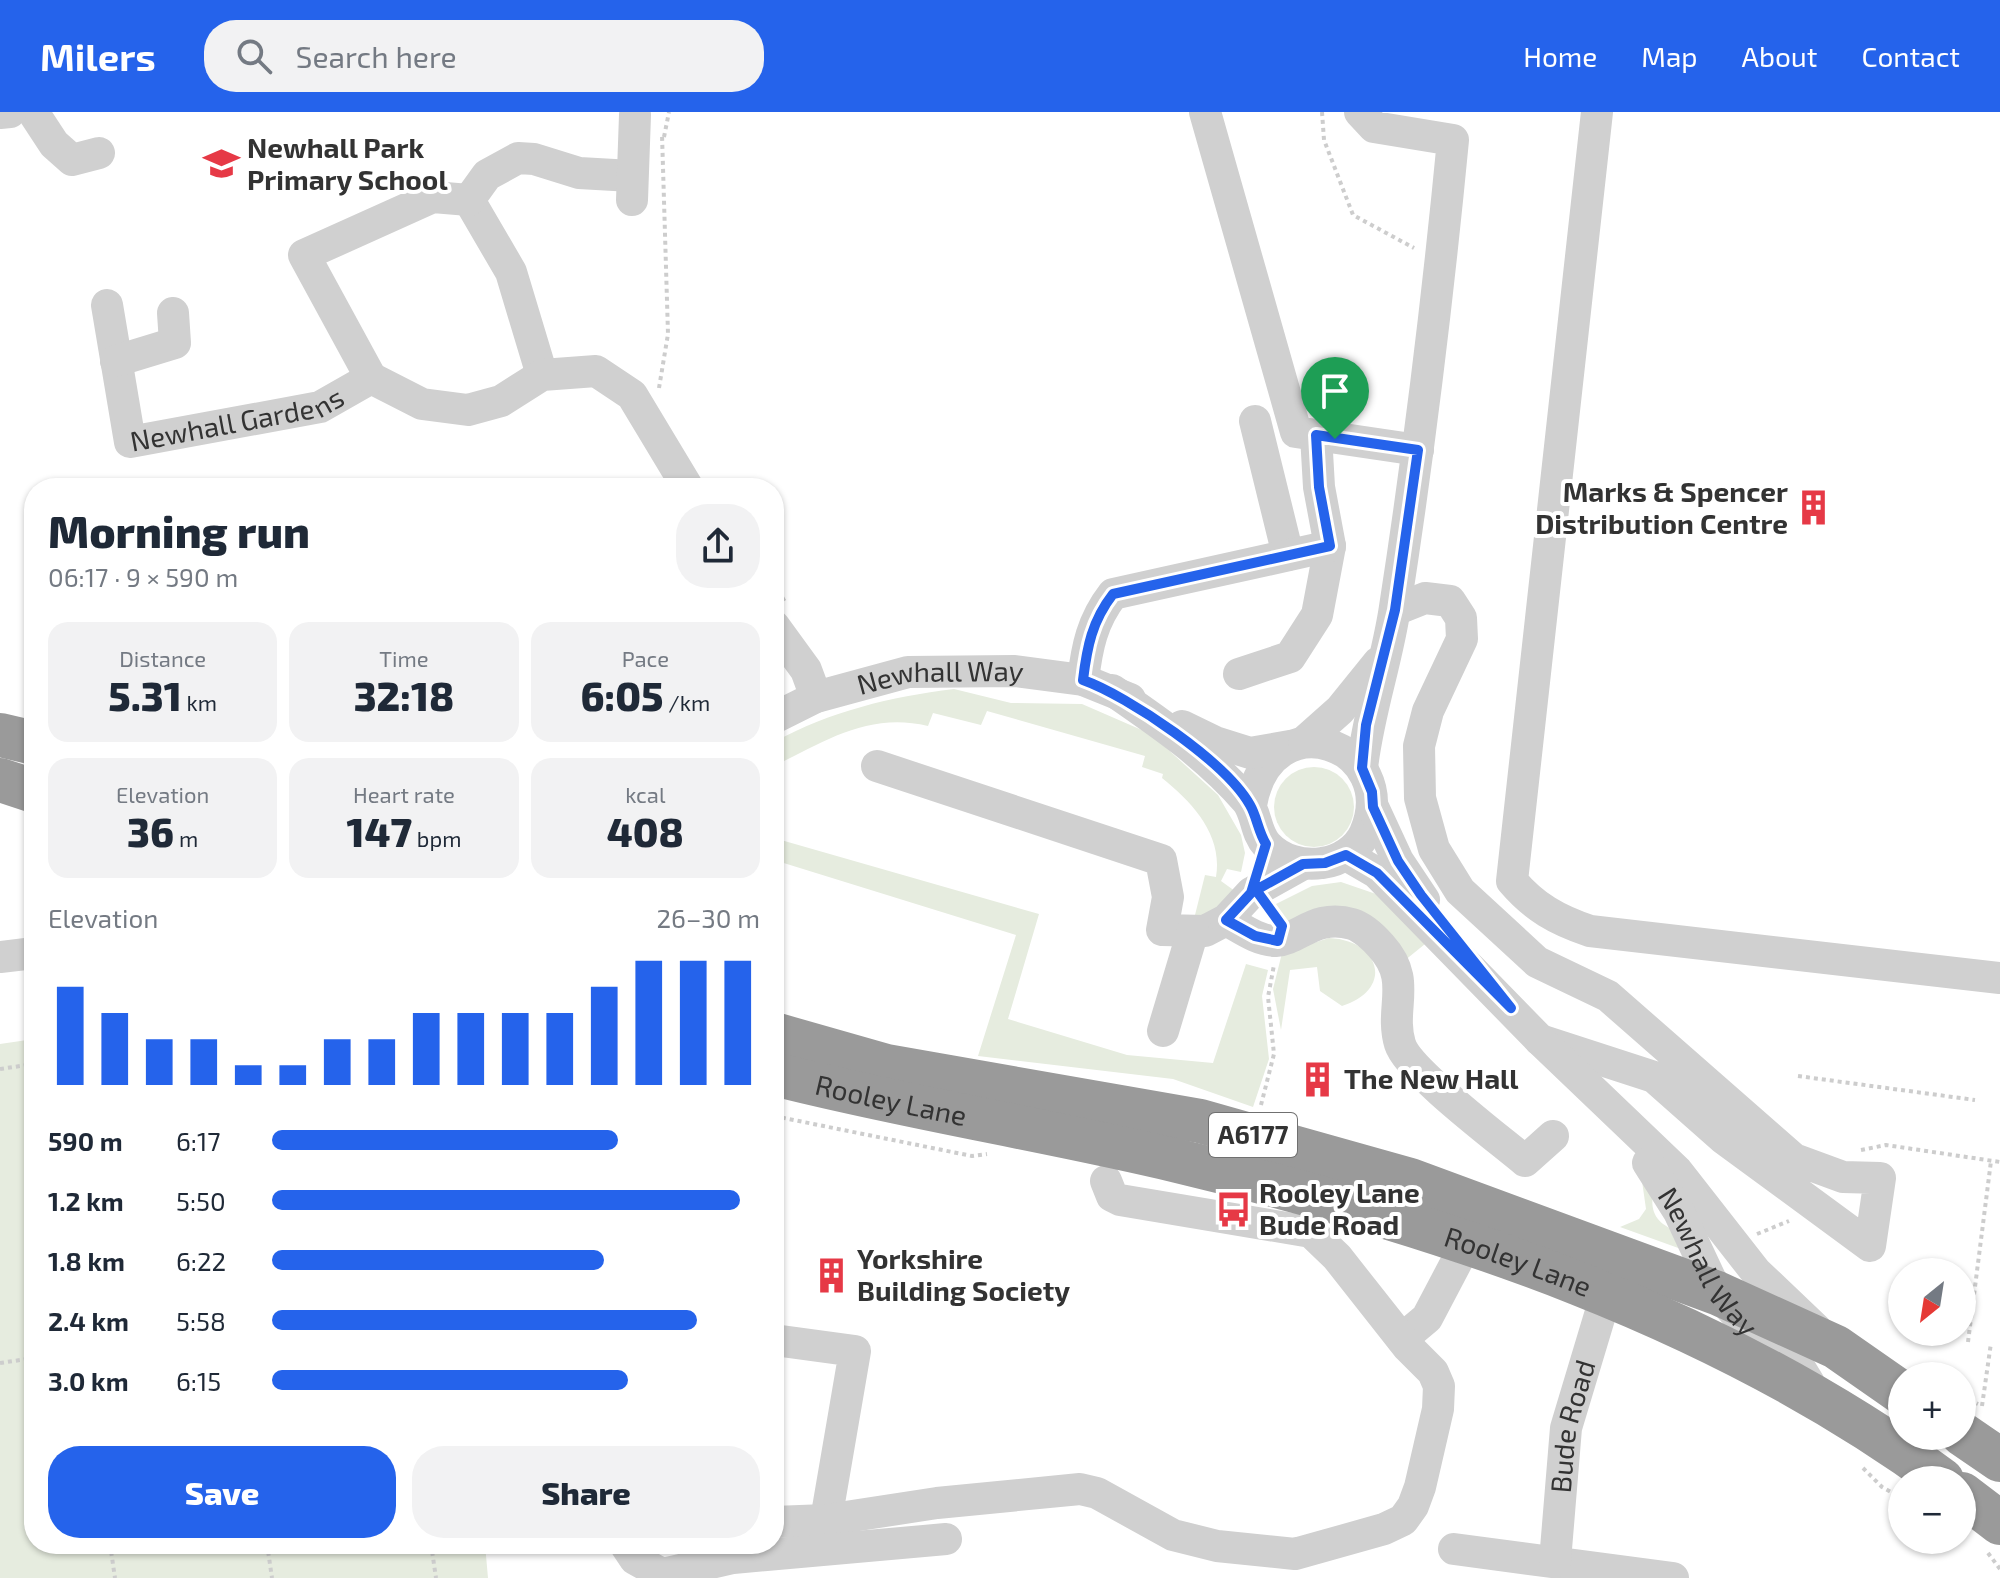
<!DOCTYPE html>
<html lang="en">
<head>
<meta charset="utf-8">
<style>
  body { margin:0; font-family:"Exo 2",sans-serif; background:#f2f2f3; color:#1f2937; height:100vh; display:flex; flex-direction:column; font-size:30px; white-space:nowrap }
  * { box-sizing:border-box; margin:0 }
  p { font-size:26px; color:#747a83 }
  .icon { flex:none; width:44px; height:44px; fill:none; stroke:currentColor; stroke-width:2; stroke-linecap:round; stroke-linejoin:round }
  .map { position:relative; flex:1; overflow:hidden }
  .details { position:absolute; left:24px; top:366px; width:760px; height:1076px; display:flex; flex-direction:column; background:#fff; border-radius:32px; box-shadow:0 2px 6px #0004 }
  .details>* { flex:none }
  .needle { width:52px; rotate:210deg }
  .fabs { position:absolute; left:1888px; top:1146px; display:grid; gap:16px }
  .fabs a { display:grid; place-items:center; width:88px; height:88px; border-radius:50%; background:#fff; box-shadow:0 2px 6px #0004; font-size:40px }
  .pin { position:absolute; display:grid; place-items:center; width:68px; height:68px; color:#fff; margin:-82px -34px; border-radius:50% 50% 50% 0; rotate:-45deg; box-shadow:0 0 8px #0007 }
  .pin .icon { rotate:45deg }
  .round { display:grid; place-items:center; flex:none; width:84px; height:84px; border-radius:32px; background:#f2f2f3 }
  .overview { display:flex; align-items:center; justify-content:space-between; height:136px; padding:0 24px }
  h1 { font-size:44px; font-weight:800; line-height:60px }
  .metrics { display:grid; grid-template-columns:repeat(3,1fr); gap:12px; height:136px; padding:8px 24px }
  .metrics div { display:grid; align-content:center; border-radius:20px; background:#f2f2f3; text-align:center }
  .metrics b { font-size:40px; font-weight:800 }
  .metrics small { font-size:22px; font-weight:400 }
  .metrics p { font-size:22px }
  .chart { height:224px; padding:16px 24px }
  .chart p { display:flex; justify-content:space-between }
  .chart svg { width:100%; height:144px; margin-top:8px; stroke:#2563eb; stroke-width:6 }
  .cta { display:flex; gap:16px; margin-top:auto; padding:16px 24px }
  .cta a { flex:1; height:92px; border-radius:32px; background:#2563eb; color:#fff; font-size:32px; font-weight:800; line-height:92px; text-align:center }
  .cta a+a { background:#f2f2f3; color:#1f2937 }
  ul { padding:0 24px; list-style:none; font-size:26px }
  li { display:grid; grid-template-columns:128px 96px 1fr; align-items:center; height:60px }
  li i { height:20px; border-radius:10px; background:#2563eb }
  header { display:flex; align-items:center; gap:48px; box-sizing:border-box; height:112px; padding:0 40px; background:#2563eb; color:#fff }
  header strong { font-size:38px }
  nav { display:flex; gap:44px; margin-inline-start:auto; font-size:28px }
  .search { width:560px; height:72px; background:#f2f2f3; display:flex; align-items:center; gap:20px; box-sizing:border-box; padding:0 28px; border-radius:32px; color:#747a83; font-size:30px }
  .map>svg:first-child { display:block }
  .green { fill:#e6ecdf }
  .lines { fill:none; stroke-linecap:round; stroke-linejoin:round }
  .path { stroke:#cdcdcd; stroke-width:4; stroke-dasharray:4 4; stroke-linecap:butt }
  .minor { stroke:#d0d0d0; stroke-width:32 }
  .highway { stroke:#9a9a9a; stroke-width:44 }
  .route-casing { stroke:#fff; stroke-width:16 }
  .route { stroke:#2563eb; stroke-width:10 }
  .labels { text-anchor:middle; stroke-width:8; stroke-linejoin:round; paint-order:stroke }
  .shield { fill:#fff; stroke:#707070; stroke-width:2 }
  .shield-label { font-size:26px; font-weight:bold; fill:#333 }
  .poi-label { font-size:28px; font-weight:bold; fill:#333; stroke:#fff; text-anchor:start }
  .street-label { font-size:28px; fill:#333; stroke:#fff }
</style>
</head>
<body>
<header>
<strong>Milers</strong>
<div class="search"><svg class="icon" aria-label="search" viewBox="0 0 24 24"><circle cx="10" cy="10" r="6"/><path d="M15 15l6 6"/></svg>Search here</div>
<nav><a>Home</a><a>Map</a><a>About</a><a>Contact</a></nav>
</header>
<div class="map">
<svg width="2000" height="1466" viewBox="0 0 2000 1466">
  <rect width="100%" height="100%" fill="#fff"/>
  <g class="green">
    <path d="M954 577 1011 591 1082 592 1151 622 1218 683 1241 723 1245 741 1241 760 1227 757 1221 769 1239 782 1216 803H1195L1205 763 1216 765C1223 723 1193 691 1162 666L1163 662 1142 655 1145 644 987 599 981 613 933 601 928 614C868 600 826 629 774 654V630C831 599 890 585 954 577Z"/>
    <circle cx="1314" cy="695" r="40"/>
    <path d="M774 726 1039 802 1008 907 1127 943 1213 951 1246 852 1268 858 1262 884 1269 947 1253 995 1173 967 978 944 1016 823 774 748Z"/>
    <path d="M1341 770 1376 782 1425 832 1404 849 1392 833 1289 816 1274 793 1312 774Z"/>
    <path d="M1329 826C1380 828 1395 877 1342 894L1320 879 1317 855 1290 858 1281 918 1273 877 1282 841Z"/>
    <path d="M34 927V1432H485L488 1466H0V932Z"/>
    <path d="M1642 1069 1653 1082C1650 1100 1657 1111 1674 1118L1681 1137 1620 1115 1639 1107 1646 1097Z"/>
  </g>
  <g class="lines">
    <g class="path">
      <path d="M1322 0 1324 28 1353 103 1414 136"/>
      <path d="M664 25 669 0"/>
      <path d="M659 276 668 222 662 22"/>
      <path d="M774 472 785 490"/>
      <path d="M0 957 34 952"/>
      <path d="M1798 964 1975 988"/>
      <path d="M1261 993 1274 942 1268 885 1274 853"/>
      <path d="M774 1004 972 1044 987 1042"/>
      <path d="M1861 1038 1886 1033 2000 1050"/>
      <path d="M1757 1122 1789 1109"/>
      <path d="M1968 1230 1991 1049"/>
      <path d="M0 1251 34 1246"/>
      <path d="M1962 1285 1978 1292"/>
      <path d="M1982 1294 1991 1231"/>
      <path d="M1863 1356 1882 1375 1902 1386"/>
      <path d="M110 1432 115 1466"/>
      <path d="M267 1432 272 1466"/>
      <path d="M431 1432 436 1466"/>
      <path d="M1988 1441 2000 1457"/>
    </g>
    <g class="minor">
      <path d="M33 0 54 32 72 48 99 41"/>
      <path d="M1205 0 1296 320 1418 338"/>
      <path d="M1360 0 1374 15 1453 28C1438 184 1419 340 1395 495 1387 550 1368 601 1362 656"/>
      <path d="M1597 0 1512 769C1534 795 1557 808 1590 819L2000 866"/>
      <path d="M0 1 10 0"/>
      <path d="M469 88 511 160 542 263"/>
      <path d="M469 88 487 63 518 46 534 47 579 61 632 64"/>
      <path d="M632 88 635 3"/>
      <path id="s1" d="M107 193 130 330 320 295 371 266"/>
      <path d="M116 249 175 231 173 201"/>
      <path d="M371 266 422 292 468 298 501 289 542 263 596 259 632 283 688 376"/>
      <path d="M371 266 304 143 433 85 469 88"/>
      <path d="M1255 309 1288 443"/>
      <path d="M1395 498 1425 486 1450 489 1461 506 1462 527 1428 599 1419 634 1420 686 1434 737 1460 779 1537 850 1608 884 1794 1047 1843 1065 1880 1066 1870 1134 1723 1026 1654 965 1540 928"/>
      <path d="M774 514 806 558 816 585"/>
      <path d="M1239 562 1290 545 1317 503 1330 434 1319 375 1316 323"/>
      <path d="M1083 568C1087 535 1092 509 1113 482L1330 434"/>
      <path d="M1112 578C1160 611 1208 644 1247 689 1257 702 1255 720 1267 733 1281 748 1302 754 1322 751 1340 749 1358 737 1365 721 1403 633 1270 584 1251 693"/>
      <path id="s2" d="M774 606 816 585 908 560 1015 559 1083 568 1130 587"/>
      <path d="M1182 614 1215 630 1250 641 1290 634"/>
      <path d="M1304 630 1340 598 1378 551"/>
      <path d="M877 654 1161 748 1168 785 1162 818 1205 819 1226 808 1251 781 1303 752"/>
      <path d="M1373 695 1398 749 1424 788"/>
      <path d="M1346 743 1377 761 1540 928 1677 1059 1756 1160 1816 1217"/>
      <path d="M1226 808C1241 816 1258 829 1276 829 1298 828 1316 801 1352 812 1362 815 1374 826 1381 834 1413 869 1389 895 1400 932 1408 959 1499 1027 1525 1049L1553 1024"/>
      <path d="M0 845 34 841"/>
      <path d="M1163 919 1193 819"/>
      <path id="s3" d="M1648 1051 1679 1100 1717 1181 1756 1224 1798 1253 1809 1271"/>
      <path d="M1402 1227 1427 1206 1467 1130"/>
      <path d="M774 1228 855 1239 826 1408"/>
      <path d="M774 1410 826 1408 937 1391 1080 1377 1097 1381 1173 1423 1217 1434 1295 1442 1384 1417 1403 1408 1413 1394 1420 1375 1438 1297 1439 1274 1433 1260 1408 1235 1337 1145 1311 1120 1120 1088 1112 1084 1106 1069"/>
      <path d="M625 1432 635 1447 662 1462 733 1446 946 1427"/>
      <path d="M1454 1437 1673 1466"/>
      <path id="s4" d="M1555 1449 1566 1316 1606 1183"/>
    </g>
    <g class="highway">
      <path d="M0 623 34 631"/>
      <path d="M0 668 34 679"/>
      <path d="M774 922 886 954 1200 1009 1410 1068 1717 1181 1836 1235 1902 1281"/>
      <path id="s5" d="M774 962C907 996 1044 1017 1178 1049 1446 1113 1719 1204 1942 1368"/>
      <path d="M1962 1322 2000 1348"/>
      <path d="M1962 1382 2000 1411"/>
    </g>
  </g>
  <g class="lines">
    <defs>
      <path id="route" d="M1316 323 1418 338 1395 498 1366 613 1362 656 1372 680 1373 695 1398 749 1421 783 1511 896 1377 761 1346 743 1325 751 1303 752 1256 778 1282 814 1278 829 1255 824 1226 808 1251 781 1266 732C1258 719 1257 705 1250 693 1226 650 1128 584 1083 568 1087 535 1092 509 1113 482L1330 434 1319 375Z"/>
    </defs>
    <use href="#route" class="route-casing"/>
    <use href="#route" class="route"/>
  </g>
  <defs>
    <symbol id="school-bare" viewBox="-9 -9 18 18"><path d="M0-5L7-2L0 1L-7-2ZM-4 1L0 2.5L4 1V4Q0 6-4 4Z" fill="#e63946" stroke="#fff" stroke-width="2.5" paint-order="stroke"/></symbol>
    <symbol id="building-bare" viewBox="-9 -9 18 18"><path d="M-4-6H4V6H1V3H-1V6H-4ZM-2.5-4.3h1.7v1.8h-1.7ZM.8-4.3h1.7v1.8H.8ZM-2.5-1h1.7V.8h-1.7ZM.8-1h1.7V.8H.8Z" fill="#e63946" stroke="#fff" stroke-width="2.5" paint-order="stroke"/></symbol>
    <symbol id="bus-bare" viewBox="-9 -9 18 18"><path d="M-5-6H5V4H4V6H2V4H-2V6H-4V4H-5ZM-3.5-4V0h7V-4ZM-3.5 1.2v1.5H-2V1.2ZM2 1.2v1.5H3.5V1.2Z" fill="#e63946" stroke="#fff" stroke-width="2.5" paint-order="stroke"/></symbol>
  </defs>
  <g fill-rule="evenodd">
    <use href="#school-bare" x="196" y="26" width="51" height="51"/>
    <use href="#building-bare" x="1788" y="370" width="51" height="51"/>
    <use href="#building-bare" x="1292" y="942" width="51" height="51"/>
    <use href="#bus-bare" x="1208" y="1072" width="51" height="51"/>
    <use href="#building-bare" x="806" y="1138" width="51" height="51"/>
  </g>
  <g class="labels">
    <rect class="shield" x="1209" y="1001" width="88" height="44" rx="6"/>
    <g class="shield-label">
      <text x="1253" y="1032">A6177</text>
    </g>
    <g class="poi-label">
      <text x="247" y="46">Newhall Park<tspan x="247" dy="32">Primary School</tspan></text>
      <text x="1788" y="390" text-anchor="end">Marks &amp; Spencer<tspan x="1788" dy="32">Distribution Centre</tspan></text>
      <text x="1344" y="977">The New Hall</text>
      <text x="1259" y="1091">Rooley Lane<tspan x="1259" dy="32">Bude Road</tspan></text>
      <text x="857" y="1157">Yorkshire<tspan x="857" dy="32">Building Society</tspan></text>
    </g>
    <g class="street-label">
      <text dy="10" stroke="none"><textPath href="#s1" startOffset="248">Newhall Gardens</textPath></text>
      <text dy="10" stroke="none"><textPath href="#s2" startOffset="174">Newhall Way</textPath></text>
      <text dy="10" stroke="none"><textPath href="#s5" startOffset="120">Rooley Lane</textPath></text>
      <text dy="10" stroke="none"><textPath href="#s3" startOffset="116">Newhall Way</textPath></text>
      <text dy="10" stroke="none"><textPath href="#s5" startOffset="768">Rooley Lane</textPath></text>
      <text dy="10" stroke="none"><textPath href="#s4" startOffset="136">Bude Road</textPath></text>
    </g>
  </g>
</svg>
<div class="fabs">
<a><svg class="needle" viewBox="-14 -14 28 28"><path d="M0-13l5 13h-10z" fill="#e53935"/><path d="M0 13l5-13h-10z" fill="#747a83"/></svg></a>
<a>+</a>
<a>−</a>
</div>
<div class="pin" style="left:1335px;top:327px;background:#1e9e55"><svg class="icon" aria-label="arrive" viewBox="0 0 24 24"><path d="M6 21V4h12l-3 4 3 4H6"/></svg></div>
<section class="details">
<div class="overview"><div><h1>Morning run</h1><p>06:17 · 9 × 590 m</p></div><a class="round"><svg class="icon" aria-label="share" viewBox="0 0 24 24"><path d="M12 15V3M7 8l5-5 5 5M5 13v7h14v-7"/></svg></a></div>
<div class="metrics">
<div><p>Distance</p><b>5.31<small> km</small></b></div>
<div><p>Time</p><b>32:18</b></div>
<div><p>Pace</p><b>6:05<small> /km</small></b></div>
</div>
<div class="metrics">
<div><p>Elevation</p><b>36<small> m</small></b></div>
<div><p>Heart rate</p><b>147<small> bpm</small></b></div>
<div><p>kcal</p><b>408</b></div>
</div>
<div class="chart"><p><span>Elevation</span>26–30 m</p>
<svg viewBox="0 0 160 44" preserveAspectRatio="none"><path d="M5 44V14M15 44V22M25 44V30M35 44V30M45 44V38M55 44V38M65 44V30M75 44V30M85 44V22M95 44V22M105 44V22M115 44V22M125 44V14M135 44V6M145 44V6M155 44V6"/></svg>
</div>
<ul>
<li><b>590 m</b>6:17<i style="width:71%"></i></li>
<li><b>1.2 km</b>5:50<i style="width:96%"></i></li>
<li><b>1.8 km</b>6:22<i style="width:68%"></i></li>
<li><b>2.4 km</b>5:58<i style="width:87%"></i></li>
<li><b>3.0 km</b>6:15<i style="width:73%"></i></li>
</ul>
<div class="cta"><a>Save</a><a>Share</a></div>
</section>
</div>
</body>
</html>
